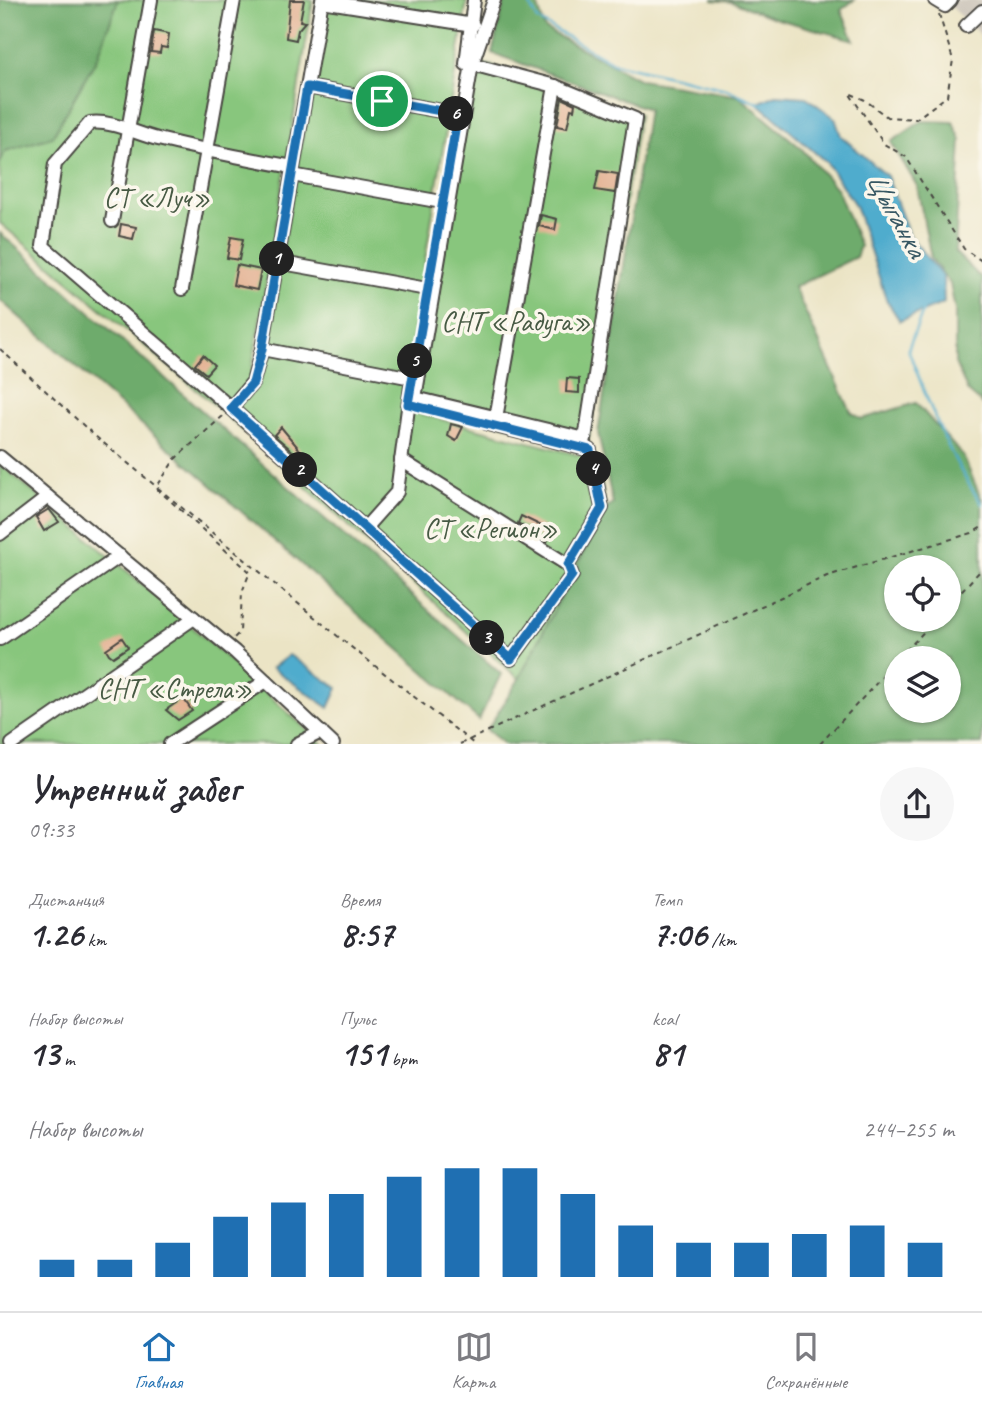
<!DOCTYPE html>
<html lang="ru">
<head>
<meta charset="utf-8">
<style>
  body { margin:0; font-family:Caveat,sans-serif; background:#f7f7f7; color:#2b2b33; height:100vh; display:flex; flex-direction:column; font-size:26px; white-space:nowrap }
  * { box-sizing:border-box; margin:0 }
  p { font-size:23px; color:#7c7c81 }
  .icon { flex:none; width:38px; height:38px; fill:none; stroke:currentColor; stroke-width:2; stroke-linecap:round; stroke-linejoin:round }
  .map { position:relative; height:744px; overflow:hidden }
  .drawer { display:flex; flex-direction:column; background:#fff; flex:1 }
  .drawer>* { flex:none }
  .buttons { position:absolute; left:884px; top:555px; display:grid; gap:14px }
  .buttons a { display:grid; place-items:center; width:77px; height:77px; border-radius:50%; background:#fff; box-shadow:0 2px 5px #0004; font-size:35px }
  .pin { position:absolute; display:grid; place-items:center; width:60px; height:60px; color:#fff; margin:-30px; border:4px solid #fff; border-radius:50%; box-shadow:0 2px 7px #0007 }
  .km { position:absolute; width:35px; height:35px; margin:-18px; border-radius:50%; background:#222; color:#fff; font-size:19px; line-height:35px; text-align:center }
  .round { display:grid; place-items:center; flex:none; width:74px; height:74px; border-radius:37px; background:#f7f7f7 }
  .headline { display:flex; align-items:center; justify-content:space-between; height:119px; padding:0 28px }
  h1 { font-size:38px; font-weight:700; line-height:52px }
  .stats { display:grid; grid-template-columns:repeat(3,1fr); gap:10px; height:119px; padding:7px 28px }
  .stats div { display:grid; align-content:center }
  .stats b { font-size:35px; font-weight:700 }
  .stats small { font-size:19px; font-weight:400 }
  .stats p { font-size:19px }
  .chart { height:196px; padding:14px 28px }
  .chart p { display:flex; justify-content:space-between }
  .chart svg { width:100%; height:126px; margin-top:7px; stroke:#1f6fb2; stroke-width:6 }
  .tabs { display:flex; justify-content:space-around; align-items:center; height:98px; border-top:2px solid #e1e1e2; background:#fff; font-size:19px; color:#7c7c81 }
  .tabs a { display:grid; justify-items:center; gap:4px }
  .tabs .on { color:#1f6fb2 }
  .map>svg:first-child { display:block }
  .industrial { fill:#cac3b8 }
  .green { fill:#88c67d; stroke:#5a7854; stroke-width:2 }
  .forest { fill:#6eab6c; stroke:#4c6b4c; stroke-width:2; fill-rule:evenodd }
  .water { fill:#4faccd; stroke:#3d6c7c; stroke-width:2 }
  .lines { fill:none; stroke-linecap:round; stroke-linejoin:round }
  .stream { stroke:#4faccd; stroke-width:2.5 }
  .building { fill:#e4b394 }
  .minor-casing { stroke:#484742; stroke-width:16 }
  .path { stroke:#484742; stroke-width:2; stroke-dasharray:5 5; stroke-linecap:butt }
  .minor { stroke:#fff; stroke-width:12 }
  .route-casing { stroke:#fff; stroke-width:14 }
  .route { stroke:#1f6fb2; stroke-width:9 }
  .labels { text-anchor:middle; stroke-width:7; stroke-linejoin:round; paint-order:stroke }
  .park-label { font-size:28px; fill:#475a44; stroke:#fbf7ec }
  .water-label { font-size:30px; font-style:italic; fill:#385864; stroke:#fbf7ec }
</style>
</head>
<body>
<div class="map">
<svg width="982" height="744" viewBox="0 0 982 744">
  <rect width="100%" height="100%" fill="#fbf7ec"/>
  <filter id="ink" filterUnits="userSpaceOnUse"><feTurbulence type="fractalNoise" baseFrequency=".0143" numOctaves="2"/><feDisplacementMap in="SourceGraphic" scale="14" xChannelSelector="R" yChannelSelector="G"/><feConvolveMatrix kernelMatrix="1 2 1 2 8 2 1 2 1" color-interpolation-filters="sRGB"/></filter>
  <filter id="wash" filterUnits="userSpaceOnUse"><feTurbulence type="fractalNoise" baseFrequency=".00686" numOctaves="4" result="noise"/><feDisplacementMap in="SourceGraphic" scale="28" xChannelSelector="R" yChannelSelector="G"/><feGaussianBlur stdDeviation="1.57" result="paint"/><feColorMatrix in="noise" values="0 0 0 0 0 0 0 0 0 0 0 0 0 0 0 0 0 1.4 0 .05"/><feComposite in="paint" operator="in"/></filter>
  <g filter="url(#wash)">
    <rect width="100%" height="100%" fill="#ebe4c5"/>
    <path class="industrial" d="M944 0H982V36Z"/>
    <g class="green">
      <path d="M118 0H313L250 381 223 412 0 223V163L5 151 52 137 98 56Z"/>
      <path d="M327 0H467L401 409 598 460 606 509 519 679 229 418 258 384Z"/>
      <path d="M471 60 556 83 639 114 588 445 411 402Z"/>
      <path d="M0 464 180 616 323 744H0Z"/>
    </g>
    <g class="forest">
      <path d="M0 0H118L98 56 52 137 5 151 0 163Z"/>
      <path d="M505 0H536L545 29 640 80 739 96 801 148 837 189 860 246 856 257 794 287 851 412 862 419 916 403 963 456 982 500V744H504L487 730 519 679 606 509 613 504 598 433 648 109 492 53ZM896 567H948V620H896ZM896 658H948V710H896Z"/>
      <path d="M712 0H854L841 10 854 40 774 18 732 2Z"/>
      <path d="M922 121 953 122 961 140 955 252 982 279V404L968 392 955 363V310L950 284 931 258 917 186 891 142Z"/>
      <path d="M0 233 501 674 479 720 0 300Z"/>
    </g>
    <g class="water">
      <path d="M776 95 806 97 835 118 841 136 887 176 909 235 943 277 944 303 900 321 887 301 855 205 827 163 758 103Z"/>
      <path d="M289 655 338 688 329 708 272 668Z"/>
    </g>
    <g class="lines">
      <g class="stream">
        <path d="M527 0 538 20 613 63 726 89 761 104"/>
        <path d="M923 311 908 349C928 402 949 458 982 504"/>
      </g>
    </g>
    <g id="blocks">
      <g class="building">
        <path d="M290 0H304L300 21 305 22 298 30 296 40 286 38Z"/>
        <path d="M154 31 169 34 167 48 161 47 160 53 151 52Z"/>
        <path d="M562 98 575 104 574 110 571 109 567 128 557 126Z"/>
        <path d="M599 171 618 174 615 193 595 190Z"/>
        <path d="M541 215 557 219 555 230 539 226Z"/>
        <path d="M121 224 136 227 133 239 119 236Z"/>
        <path d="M231 237 243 239 239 260 227 258Z"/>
        <path d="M237 265 261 270 257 290 233 285Z"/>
        <path d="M203 355 214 365 206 374 195 365Z"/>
        <path d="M567 378 579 379V393L566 392Z"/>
        <path d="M451 424 463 427 456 441 448 436Z"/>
        <path d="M281 427 300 450 296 454 274 435Z"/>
        <path d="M49 509 59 522 44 531 36 517Z"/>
        <path d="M521 516 552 531 547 542 518 523Z"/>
        <path d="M122 638 128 647 113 657 109 654 106 649Z"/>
        <path d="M183 698 192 711 178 720 166 710Z"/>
      </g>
    </g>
  </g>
  <g filter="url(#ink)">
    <use href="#blocks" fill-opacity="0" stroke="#484742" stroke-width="2"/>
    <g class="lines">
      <defs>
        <g id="minor">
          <path d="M935 0 945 6 951 0"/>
          <path d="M322 1 473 25"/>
          <path d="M966 26 982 11"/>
          <path d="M466 64 474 0"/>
          <path d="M472 64 555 86 635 119 585 439 415 398 472 64 494 0"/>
          <path d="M307 87 458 114"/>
          <path d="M293 167C248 159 203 150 158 139 136 134 112 120 90 123L55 164 43 246 231 408 511 659 572 575 568 565 401 460"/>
          <path d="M292 175 442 202"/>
          <path d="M112 221 151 0"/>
          <path d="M277 262 427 289"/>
          <path d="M182 289 234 0"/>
          <path d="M262 349 412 378 397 492 365 528"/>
          <path d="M231 408 253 382 262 349 322 0"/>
          <path d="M496 418 555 86"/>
          <path d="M488 424 590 450 602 508 568 565"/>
          <path d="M0 457 235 652 333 744"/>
          <path d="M0 534 48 497"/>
          <path d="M0 639 120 556"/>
          <path d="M12 744 194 618"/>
          <path d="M170 744 266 681"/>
          <path d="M297 744 321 732"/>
        </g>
      </defs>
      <use href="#minor" class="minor-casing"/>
      <g class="path">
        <path d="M939 14 953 60 947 96 916 119 887 117 865 100 849 93 884 144 906 157 964 249 982 261"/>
        <path d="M0 349 95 436 346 643 474 744"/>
        <path d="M223 416 175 459 156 488 250 572 242 592 240 632 234 638"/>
        <path d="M948 605 982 569"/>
        <path d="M899 658 935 620"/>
        <path d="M460 744 827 576 972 533 982 527"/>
        <path d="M820 744 896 662"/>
      </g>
      <use href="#minor" class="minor"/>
    </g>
  </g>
  <g class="lines" filter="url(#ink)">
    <defs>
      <path id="route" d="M307 87 458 114 408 404 590 450 602 508 568 565 572 575 511 659 231 408 253 383 262 349Z"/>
    </defs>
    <use href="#route" class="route-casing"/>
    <use href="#route" class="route"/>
  </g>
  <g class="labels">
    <g class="park-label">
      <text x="157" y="207">СТ «Луч»</text>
      <text x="516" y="331">СНТ «Радуга»</text>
      <text x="491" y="538">СТ «Регион»</text>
      <text x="175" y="698">СНТ «Стрела»</text>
    </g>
    <g class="water-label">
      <text transform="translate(897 214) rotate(61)" y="10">Цыганка</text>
    </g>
  </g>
</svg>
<div class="buttons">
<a><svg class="icon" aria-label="locate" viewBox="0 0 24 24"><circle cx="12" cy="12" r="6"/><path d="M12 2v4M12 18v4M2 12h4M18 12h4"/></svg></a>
<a><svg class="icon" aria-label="layers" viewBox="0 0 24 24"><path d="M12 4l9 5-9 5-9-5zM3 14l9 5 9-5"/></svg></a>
</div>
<div class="pin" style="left:382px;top:101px;background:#1e9e55"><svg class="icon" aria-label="arrive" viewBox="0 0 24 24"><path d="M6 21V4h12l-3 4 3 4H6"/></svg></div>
<b class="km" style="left:277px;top:259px">1</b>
<b class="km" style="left:300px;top:470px">2</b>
<b class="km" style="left:487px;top:638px">3</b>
<b class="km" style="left:594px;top:469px">4</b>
<b class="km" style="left:415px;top:361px">5</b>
<b class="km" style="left:456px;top:114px">6</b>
</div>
<section class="drawer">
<div class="headline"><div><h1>Утренний забег</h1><p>09:33</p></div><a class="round"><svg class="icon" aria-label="share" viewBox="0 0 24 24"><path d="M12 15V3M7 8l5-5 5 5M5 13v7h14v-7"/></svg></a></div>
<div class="stats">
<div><p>Дистанция</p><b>1.26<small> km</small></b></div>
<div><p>Время</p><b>8:57</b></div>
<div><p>Темп</p><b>7:06<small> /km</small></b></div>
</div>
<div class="stats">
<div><p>Набор высоты</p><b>13<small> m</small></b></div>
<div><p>Пульс</p><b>151<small> bpm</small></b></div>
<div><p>kcal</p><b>81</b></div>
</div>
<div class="chart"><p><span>Набор высоты</span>244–255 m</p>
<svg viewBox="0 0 160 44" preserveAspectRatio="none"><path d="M5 44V38M15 44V38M25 44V32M35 44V23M45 44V18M55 44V15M65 44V9M75 44V6M85 44V6M95 44V15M105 44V26M115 44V32M125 44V32M135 44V29M145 44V26M155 44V32"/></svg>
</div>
</section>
<nav class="tabs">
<a class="on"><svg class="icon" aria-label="home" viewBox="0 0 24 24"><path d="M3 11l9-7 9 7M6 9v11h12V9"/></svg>Главная</a>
<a><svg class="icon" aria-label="map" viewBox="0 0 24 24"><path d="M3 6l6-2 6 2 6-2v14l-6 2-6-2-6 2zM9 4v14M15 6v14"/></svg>Карта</a>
<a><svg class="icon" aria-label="saved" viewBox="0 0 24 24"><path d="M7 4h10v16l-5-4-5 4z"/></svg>Сохранённые</a>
</nav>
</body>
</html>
